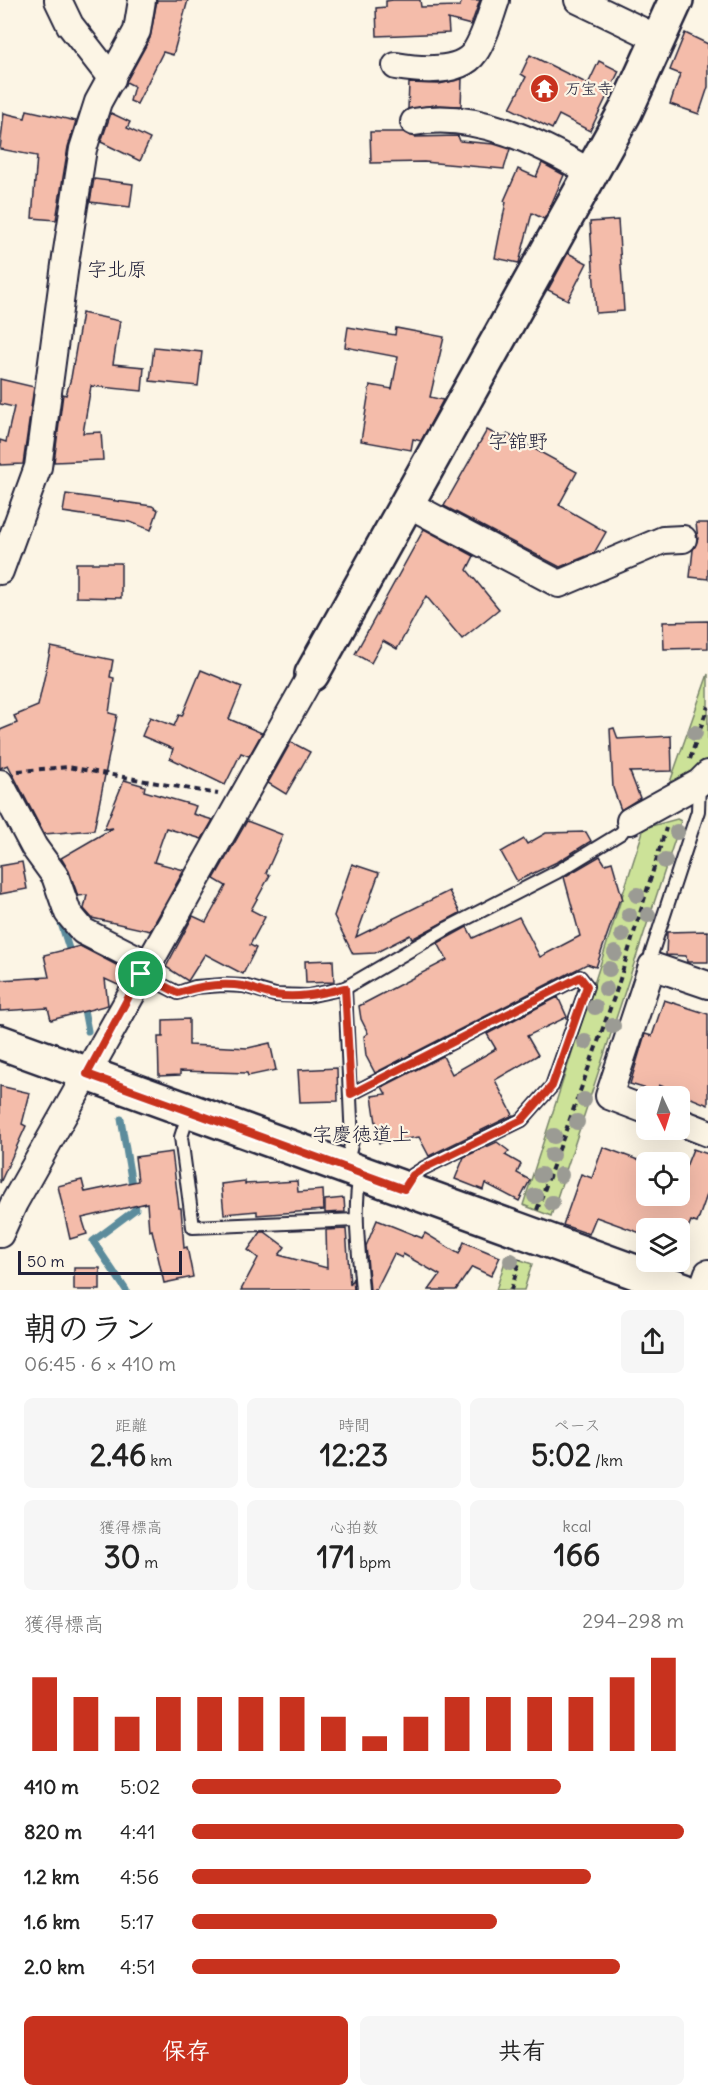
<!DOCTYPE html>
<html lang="ja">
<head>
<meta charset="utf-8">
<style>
  body { margin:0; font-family:Delius,"Klee One",sans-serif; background:#f6f6f6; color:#222; height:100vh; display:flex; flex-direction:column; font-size:22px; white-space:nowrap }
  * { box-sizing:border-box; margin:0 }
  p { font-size:20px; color:#767676 }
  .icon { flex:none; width:33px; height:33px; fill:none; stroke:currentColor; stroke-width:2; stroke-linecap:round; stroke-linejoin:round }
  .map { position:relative; height:1290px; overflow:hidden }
  .side { display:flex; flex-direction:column; background:#fff; flex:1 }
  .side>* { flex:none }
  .needle { width:39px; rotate:176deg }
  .tools { position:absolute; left:636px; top:1086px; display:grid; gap:12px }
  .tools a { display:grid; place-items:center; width:54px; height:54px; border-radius:9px; background:#fff; box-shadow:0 6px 24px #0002; font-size:30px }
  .scale { position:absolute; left:18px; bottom:15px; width:164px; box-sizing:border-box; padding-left:6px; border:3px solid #22223b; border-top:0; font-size:16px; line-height:21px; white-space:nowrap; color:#22223b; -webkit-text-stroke:4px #fcf5e5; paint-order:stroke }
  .pin { position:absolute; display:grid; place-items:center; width:51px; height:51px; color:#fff; margin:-26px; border:3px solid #fff; border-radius:50%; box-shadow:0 2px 6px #0007 }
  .round { display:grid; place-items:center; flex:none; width:63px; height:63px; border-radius:9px; background:#f6f6f6 }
  .head { display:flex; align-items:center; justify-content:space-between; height:102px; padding:0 24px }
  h1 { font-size:33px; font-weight:700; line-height:45px }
  .metrics { display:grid; grid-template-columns:repeat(3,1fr); gap:9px; height:102px; padding:6px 24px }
  .metrics div { display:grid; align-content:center; border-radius:9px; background:#f6f6f6; text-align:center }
  .metrics b { font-size:30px; font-weight:700 }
  .metrics small { font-size:16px; font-weight:400 }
  .metrics p { font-size:16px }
  .chart { height:168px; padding:12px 24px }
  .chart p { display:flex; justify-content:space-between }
  .chart svg { width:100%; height:108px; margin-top:6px; stroke:#c8321e; stroke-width:6 }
  .action { display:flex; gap:12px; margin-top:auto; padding:12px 24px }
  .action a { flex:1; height:69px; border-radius:9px; background:#c8321e; color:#fff; font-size:24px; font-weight:700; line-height:69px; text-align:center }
  .action a+a { background:#f6f6f6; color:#222 }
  ul { padding:0 24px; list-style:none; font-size:20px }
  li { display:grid; grid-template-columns:96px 72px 1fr; align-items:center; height:45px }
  li i { height:15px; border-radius:8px; background:#c8321e }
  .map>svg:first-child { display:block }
  .green { fill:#cce298; stroke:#77826a; stroke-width:1.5 }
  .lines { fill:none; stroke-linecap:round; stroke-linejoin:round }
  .stream { stroke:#5c8c9c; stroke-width:7 }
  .building { fill:#f4bcaa; stroke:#22223b; stroke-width:1.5 }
  .lane-casing { stroke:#22223b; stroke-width:16 }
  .street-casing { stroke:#22223b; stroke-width:30 }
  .secondary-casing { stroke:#22223b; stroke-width:38 }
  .path { stroke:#22223b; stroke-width:4; stroke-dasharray:6 4.5; stroke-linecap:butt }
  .lane { stroke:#fcf5e5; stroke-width:12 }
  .street { stroke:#fcf5e5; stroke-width:26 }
  .secondary { stroke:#fcf5e5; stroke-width:33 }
  .tree { fill:#9b9b94 }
  .route-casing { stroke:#fff; stroke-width:12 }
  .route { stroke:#c8321e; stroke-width:8 }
  .labels { text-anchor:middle; stroke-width:4.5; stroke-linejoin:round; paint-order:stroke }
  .poi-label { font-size:16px; fill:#22223b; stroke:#fcf5e5; text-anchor:start }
  .quarter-label { font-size:20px; fill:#22223b; stroke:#fcf5e5 }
</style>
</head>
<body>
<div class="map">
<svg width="708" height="1290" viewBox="0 0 708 1290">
  <rect width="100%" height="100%" fill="#fcf5e5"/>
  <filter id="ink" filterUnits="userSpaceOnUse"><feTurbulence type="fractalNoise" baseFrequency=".0167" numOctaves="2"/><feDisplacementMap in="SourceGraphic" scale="12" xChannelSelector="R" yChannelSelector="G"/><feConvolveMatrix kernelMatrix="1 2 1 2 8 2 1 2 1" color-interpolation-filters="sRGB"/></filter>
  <g filter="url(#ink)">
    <g class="green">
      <path d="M708 674V761L669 785Z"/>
      <path d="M677 819 681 821 551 1216 523 1205 644 828Z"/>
      <path d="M507 1255 532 1264 524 1290H496Z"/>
    </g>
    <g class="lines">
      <g class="stream">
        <path d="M59 917 71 955"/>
        <path d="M83 1004 88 1031"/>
        <path d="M121 1119 136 1209 93 1241 126 1290"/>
      </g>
    </g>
    <g class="building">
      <path d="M157 0H188L173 55 163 52 137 104 130 101 134 86 126 82 150 38Z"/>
      <path d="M393 0H420L421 7 460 6 462 0H480L471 25 448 19 449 33 377 36 376 8 386 7V1Z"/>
      <path d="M685 33 708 44V87L699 114 670 104 680 74 670 70Z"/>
      <path d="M530 55 588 84 599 61 619 71 590 131 559 115 552 129 510 108 526 77 521 74Z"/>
      <path d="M462 79 461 106 435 105 408 109 409 83 439 84Z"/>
      <path d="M27 110 76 121 68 147 56 220 32 218 37 156 0 149 4 113 25 118Z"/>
      <path d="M111 113 130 122 127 128 150 139 140 161 101 142Z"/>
      <path d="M370 132H403L415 137 458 136 460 141 494 144 510 149 504 169 424 162 371 163Z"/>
      <path d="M542 163 564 175 548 212 544 219 532 213 519 263 495 258 506 202 504 201 518 169 536 177Z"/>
      <path d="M94 179 133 184 130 207 90 202Z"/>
      <path d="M618 220 624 311 596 313 590 222Z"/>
      <path d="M568 253 587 263 568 300 548 290Z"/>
      <path d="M82 313 120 321 113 364 144 367 142 391 91 386 83 433 101 432 103 460 54 462 63 394 66 395 71 378Z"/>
      <path d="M348 327 395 335 396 328 444 337 430 397 443 400 421 441 413 439 411 450 361 441 370 385 392 389 398 357 345 347Z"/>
      <path d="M154 347 202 352 198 386 150 381Z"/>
      <path d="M0 379 34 387 23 464 0 465V440L6 442 14 407 0 404Z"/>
      <path d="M487 430 504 439 507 434 577 472 559 505 606 532 594 553 560 567 444 506Z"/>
      <path d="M66 494 152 506 158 510 151 530 130 522 63 512Z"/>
      <path d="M696 523H708V579L690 577 693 550 698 539Z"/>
      <path d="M424 529 474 556 467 570 499 609 462 639 426 596 397 649 383 641 371 663 355 654Z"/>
      <path d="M76 563H121V598L76 597Z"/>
      <path d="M708 621V648L664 649 663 622Z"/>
      <path d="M51 647 113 660 110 677 114 678 109 713 117 715 94 830 44 834 8 765 0 768V730L17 723 14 716 38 706Z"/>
      <path d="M201 670 242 687 229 719 262 733 249 756 241 753 225 785 170 758 173 749 142 736 150 717 174 726 179 715 182 716Z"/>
      <path d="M614 728 618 739 671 736 672 771 630 772 640 798 621 810 613 788 610 729Z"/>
      <path d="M291 742 310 752 286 794 268 783Z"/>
      <path d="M124 780 145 786 144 791 196 806 193 814 213 820 202 839 166 828 154 862 184 870 150 931 92 918 84 909 87 895 78 896 69 871 61 858 113 828 104 829Z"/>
      <path d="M247 821 283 835 266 873 270 875 251 910 265 917 250 945 256 948 243 974 205 954 188 981 166 967 193 916 206 922 226 886 214 879Z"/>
      <path d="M586 832 591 841 559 861 517 881 501 852 524 839 527 844 546 833Z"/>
      <path d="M600 856 605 864 612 862 623 900 619 901 596 967 587 964 375 1073 366 1056 364 1036 368 1033 361 1019 359 1006 447 960 438 943 467 927 473 938 519 917 540 957 580 936 564 877Z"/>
      <path d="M22 862 27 889 0 894V866Z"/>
      <path d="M352 864 379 873 356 937 449 891 460 913 412 939 410 935 375 953 353 954 334 916Z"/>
      <path d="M708 931V962H687L686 956 666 955 667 932Z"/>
      <path d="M80 946 126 970 118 985 105 979 108 1005 51 1020 48 1008 0 1011V980L49 977 44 955Z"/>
      <path d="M333 960 334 982 306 983 305 961Z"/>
      <path d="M558 997 567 1017 527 1036 538 1055 495 1080 513 1115 429 1156 419 1137 379 1143 372 1096 386 1094 382 1087 443 1056 452 1074 496 1049 487 1034Z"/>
      <path d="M664 1000 708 1014V1105L659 1085 657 1092 630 1084 645 1034 652 1036Z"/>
      <path d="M189 1019V1045L248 1048 270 1043 276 1070 248 1076 247 1073 180 1071V1075L159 1076 158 1037H163V1020Z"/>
      <path d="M337 1068 338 1101 300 1102 298 1070Z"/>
      <path d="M0 1086 30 1093 22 1124 26 1126 0 1183Z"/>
      <path d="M497 1142 509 1151 505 1155 521 1164 517 1173 530 1180 519 1201 485 1183 483 1190 455 1179 464 1157Z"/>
      <path d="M603 1147 646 1163V1196H680V1167L685 1169 693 1149 708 1154V1192L697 1223 691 1221 688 1228H646V1235L596 1217 589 1234 563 1225 581 1174 592 1178Z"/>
      <path d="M172 1152 179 1208H181L184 1248 187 1247 193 1277 164 1283 152 1230 149 1231 147 1203 82 1218 87 1234 70 1239 58 1186 82 1180 85 1192 138 1181 135 1157Z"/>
      <path d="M245 1181V1184L297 1181 298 1192 323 1190 324 1210 257 1215V1211L224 1214 221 1184Z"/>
      <path d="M344 1198 345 1212 325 1213V1200Z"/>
      <path d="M377 1220 422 1238 425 1233 459 1254 464 1242 500 1257 491 1276 472 1267 456 1290H429L440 1275 403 1254 402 1258 394 1254 376 1290H370L366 1246Z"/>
      <path d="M346 1229 350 1285 353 1278 354 1290H241L258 1258 248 1250 261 1232H265L285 1247 279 1255 327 1268 326 1230Z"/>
      <rect x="74" y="1268" width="26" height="22"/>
    </g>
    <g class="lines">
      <defs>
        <g id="lane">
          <path d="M652 966 651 955 698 811 699 784"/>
          <path d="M141 974 178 993 195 987 223 985 244 986 275 995 308 996 345 988 448 928 557 872 621 833 630 821"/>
          <path d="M345 988 352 1141 346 1166"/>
          <path d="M351 1094 580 977 587 986 552 1086 522 1120 424 1168 413 1175 405 1188"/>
          <path d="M189 1112 181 1137 193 1227 356 1220"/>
          <path d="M360 1174C353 1213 359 1251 362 1290"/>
        </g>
        <g id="street">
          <path d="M58 0 70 25 112 79"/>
          <path d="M578 0 659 39"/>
          <path d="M396 66C419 70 460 74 475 52 485 37 490 17 496 0"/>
          <path d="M414 122C474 110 541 143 591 173"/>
          <path d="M408 504 559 584 663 540 683 539"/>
          <path d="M0 571 38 467 66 257 83 149 98 102 137 31 142 0"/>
          <path d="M0 783 34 847 55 876 68 913 83 931 148 964"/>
          <path d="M630 821 699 783 708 774"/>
          <path d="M646 1110 609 1096 652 966 708 985"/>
          <path d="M680 1122 708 1133"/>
          <path d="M0 1234 14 1203 312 674"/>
          <path d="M702 1290 708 1273"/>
        </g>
        <g id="secondary">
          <path d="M312 674 625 112 676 0"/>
          <path d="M0 1042 685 1290"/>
        </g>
      </defs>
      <use href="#lane" class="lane-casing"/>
      <use href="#street" class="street-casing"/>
      <use href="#secondary" class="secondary-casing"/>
      <g class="path">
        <path d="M690 759 708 706"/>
        <path d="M18 771 68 767 218 794"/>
        <path d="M537 1210 616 992 666 828"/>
        <path d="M511 1290 520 1259"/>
      </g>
      <use href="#lane" class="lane"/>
      <use href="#street" class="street"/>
      <use href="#secondary" class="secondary"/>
    </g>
    <g class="tree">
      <circle cx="695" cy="733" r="8"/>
      <circle cx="677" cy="832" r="8"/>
      <circle cx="665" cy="861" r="8"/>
      <circle cx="637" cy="895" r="8"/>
      <circle cx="629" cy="915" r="8"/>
      <circle cx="648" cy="915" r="8"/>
      <circle cx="622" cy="935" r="8"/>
      <circle cx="615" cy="953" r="8"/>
      <circle cx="609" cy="969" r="8"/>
      <circle cx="606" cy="989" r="8"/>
      <circle cx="595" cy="1007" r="8"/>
      <circle cx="613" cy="1026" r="8"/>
      <circle cx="585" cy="1042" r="8"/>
      <circle cx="584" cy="1100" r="8"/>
      <circle cx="577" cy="1122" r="8"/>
      <circle cx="554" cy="1136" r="8"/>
      <circle cx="552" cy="1155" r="8"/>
      <circle cx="541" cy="1175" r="8"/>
      <circle cx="561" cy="1175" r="8"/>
      <circle cx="535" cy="1196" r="8"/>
      <circle cx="552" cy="1203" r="8"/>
      <circle cx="511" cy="1261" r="8"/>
    </g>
  </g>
  <g class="lines" filter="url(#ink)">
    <defs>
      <path id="route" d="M141 974 178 993C199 986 221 983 243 986 254 988 264 994 275 995 299 999 322 993 345 988L351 1094 580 977 587 986 552 1086 522 1120 424 1168 413 1175 404 1189 87 1074Z"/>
    </defs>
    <use href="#route" class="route-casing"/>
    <use href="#route" class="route"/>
  </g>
  <defs>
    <symbol id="temple-disc" viewBox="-11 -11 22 22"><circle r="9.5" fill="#c8321e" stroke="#fcf5e5"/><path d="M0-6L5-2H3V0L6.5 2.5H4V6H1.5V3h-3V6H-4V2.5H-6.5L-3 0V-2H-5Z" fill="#fff"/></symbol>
  </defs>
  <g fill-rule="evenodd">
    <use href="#temple-disc" x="528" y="72" width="33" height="33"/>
  </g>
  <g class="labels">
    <g class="poi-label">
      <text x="565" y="94">万宝寺</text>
    </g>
    <g class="quarter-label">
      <text x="117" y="276">字北原</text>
      <text x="518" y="448">字舘野</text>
      <text x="362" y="1141">字慶徳道上</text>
    </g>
  </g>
</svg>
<div class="tools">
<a><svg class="needle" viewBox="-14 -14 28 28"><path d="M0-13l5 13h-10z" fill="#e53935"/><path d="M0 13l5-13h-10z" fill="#767676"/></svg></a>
<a><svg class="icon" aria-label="locate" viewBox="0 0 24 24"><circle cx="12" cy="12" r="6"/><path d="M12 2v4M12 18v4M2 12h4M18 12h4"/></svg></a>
<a><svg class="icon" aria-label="layers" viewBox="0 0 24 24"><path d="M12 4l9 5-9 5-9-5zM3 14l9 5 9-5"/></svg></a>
</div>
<div class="scale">50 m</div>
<div class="pin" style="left:141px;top:974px;background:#1e9e55"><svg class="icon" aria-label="arrive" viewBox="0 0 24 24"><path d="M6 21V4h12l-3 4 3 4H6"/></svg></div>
</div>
<section class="side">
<div class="head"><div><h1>朝のラン</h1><p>06:45 · 6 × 410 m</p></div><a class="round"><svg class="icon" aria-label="share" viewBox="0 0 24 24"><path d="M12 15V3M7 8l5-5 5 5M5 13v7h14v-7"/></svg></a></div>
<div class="metrics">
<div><p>距離</p><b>2.46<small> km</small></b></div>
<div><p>時間</p><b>12:23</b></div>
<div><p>ペース</p><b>5:02<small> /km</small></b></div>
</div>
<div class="metrics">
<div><p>獲得標高</p><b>30<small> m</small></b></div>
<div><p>心拍数</p><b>171<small> bpm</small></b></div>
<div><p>kcal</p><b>166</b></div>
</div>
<div class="chart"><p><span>獲得標高</span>294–298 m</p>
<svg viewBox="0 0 160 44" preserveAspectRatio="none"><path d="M5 44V14M15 44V22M25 44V30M35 44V22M45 44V22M55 44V22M65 44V22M75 44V30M85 44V38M95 44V30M105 44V22M115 44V22M125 44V22M135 44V22M145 44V14M155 44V6"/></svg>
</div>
<ul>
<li><b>410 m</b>5:02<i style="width:75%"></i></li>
<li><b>820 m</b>4:41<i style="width:100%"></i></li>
<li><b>1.2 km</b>4:56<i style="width:81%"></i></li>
<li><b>1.6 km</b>5:17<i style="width:62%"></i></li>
<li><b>2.0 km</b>4:51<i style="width:87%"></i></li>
</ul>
<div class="action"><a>保存</a><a>共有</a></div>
</section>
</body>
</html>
